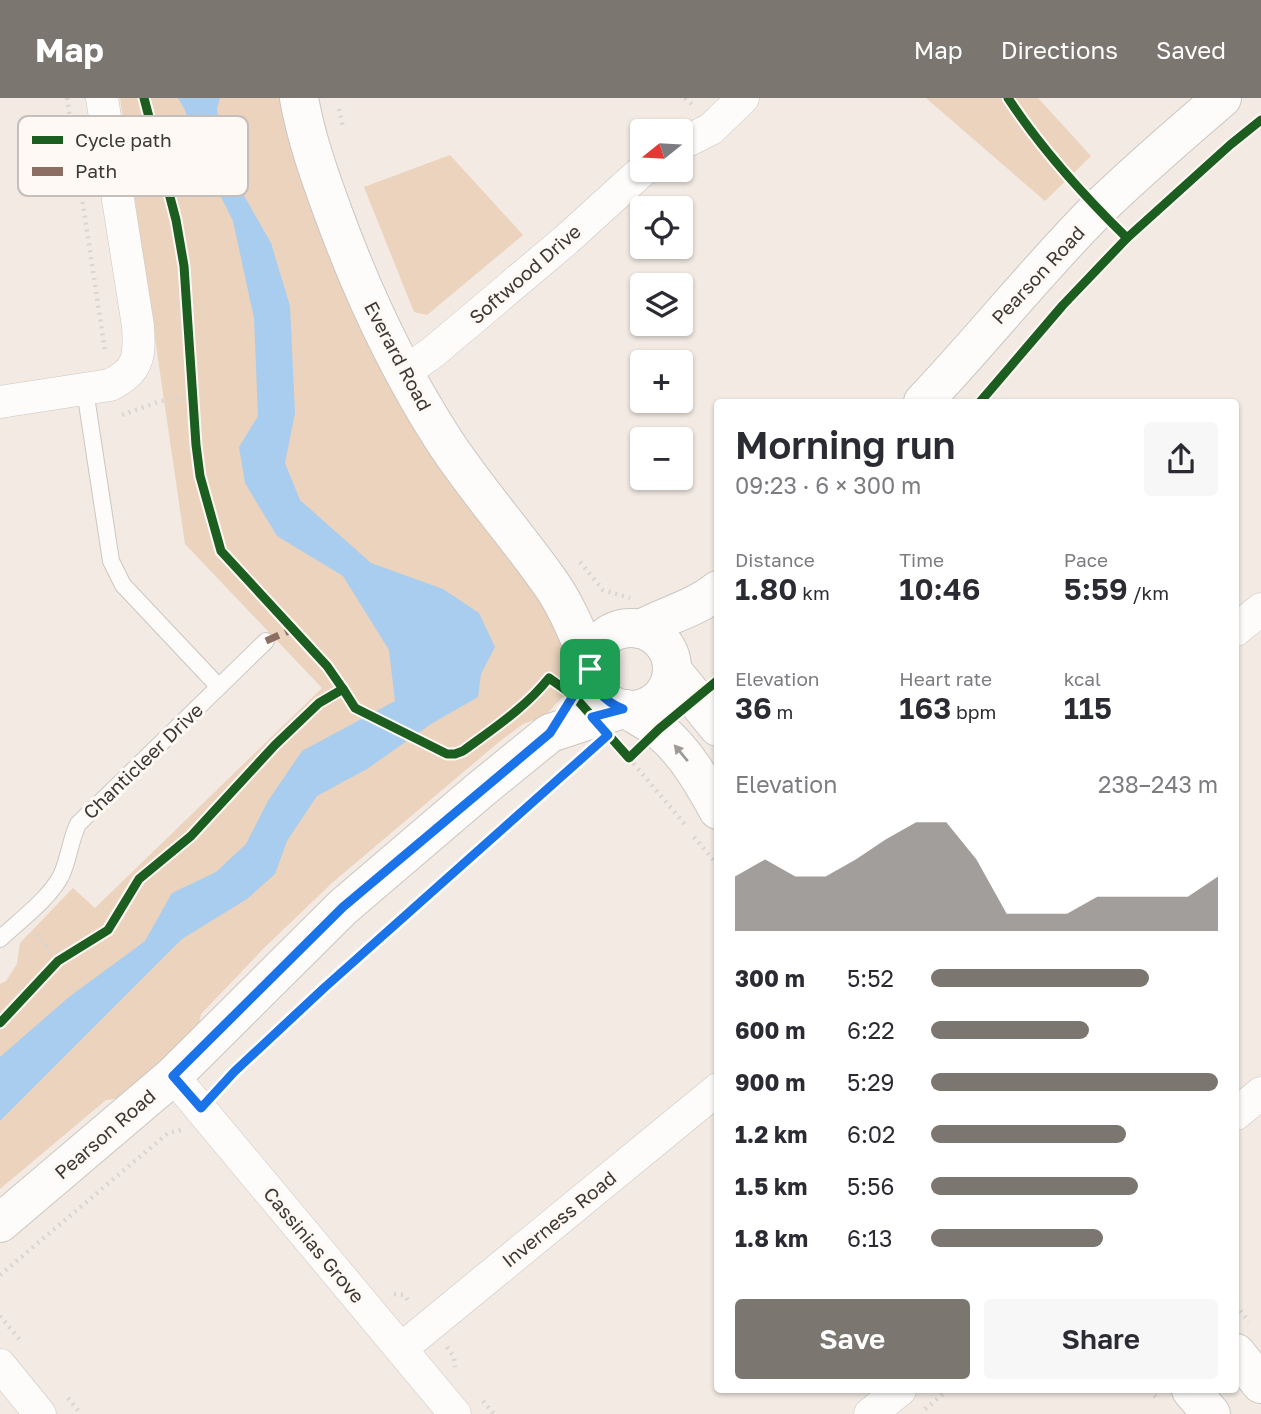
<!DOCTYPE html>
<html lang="en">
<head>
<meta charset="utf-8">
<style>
  body { margin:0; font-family:"Golos Text",sans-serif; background:#f7f7f7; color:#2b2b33; height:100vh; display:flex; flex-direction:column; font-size:26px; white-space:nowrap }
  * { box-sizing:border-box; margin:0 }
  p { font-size:23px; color:#7c7c81 }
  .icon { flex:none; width:38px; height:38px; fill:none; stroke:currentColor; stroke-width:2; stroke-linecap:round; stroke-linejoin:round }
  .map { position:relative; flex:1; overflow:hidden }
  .sheet { position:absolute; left:714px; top:301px; width:525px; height:994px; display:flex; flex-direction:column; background:#fff; border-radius:7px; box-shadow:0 2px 5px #0004 }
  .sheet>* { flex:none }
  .needle { width:46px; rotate:252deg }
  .tools { position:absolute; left:630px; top:21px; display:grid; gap:14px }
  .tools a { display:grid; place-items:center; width:63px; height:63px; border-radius:7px; background:#fff; box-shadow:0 2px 5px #0004; font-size:35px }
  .pin { position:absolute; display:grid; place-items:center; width:60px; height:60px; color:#fff; margin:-30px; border-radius:14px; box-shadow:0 4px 10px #0006 }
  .round { display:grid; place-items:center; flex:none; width:74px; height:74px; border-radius:7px; background:#f7f7f7 }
  .summary { display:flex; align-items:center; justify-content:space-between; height:119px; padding:0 21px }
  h1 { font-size:38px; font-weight:600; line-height:52px }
  .figures { display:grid; grid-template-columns:repeat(3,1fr); gap:10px; height:119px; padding:7px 21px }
  .figures div { display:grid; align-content:center }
  .figures b { font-size:30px; font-weight:600 }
  .figures small { font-size:19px; font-weight:400 }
  .figures p { font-size:19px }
  .chart { height:196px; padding:14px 21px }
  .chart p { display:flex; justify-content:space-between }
  .chart svg { width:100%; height:126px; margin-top:7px; fill:#7c7671; opacity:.7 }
  .primary-button { display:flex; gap:14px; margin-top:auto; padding:14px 21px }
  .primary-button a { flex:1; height:80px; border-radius:7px; background:#7c7671; color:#fff; font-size:28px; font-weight:600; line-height:80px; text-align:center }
  .primary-button a+a { background:#f7f7f7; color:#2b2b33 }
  ul { padding:0 21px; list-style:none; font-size:23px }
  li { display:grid; grid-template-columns:112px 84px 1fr; align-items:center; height:52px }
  li i { height:18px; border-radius:9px; background:#7c7671 }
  header { display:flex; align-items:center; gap:42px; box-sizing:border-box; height:98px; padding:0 35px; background:#7c7671; color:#fff }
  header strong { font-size:33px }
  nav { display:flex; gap:38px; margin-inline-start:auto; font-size:24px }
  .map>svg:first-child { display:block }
  .green { fill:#ebd3bd }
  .water { fill:#a8cdee }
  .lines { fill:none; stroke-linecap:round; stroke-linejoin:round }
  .service-casing { stroke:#ccc6c0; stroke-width:18 }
  .minor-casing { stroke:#ccc6c0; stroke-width:33 }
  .tertiary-casing { stroke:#ccc6c0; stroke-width:40 }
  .path { stroke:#d8d5d3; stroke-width:4.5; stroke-dasharray:2 5; stroke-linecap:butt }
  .service { stroke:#fdfcfb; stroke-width:16 }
  .minor { stroke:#fdfcfb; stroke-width:32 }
  .tertiary { stroke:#fdfcfb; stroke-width:38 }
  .quiet { stroke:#8d6e63; stroke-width:7; stroke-dasharray:14 7; stroke-linecap:butt }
  .cycleway-casing { stroke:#fef9f4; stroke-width:13 }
  .cycleway { stroke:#1b5e20; stroke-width:9 }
  .oneway { fill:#9d9a97 }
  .route-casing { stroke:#fff; stroke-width:14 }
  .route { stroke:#1a73e8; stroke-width:9 }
  .labels { text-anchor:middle; stroke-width:6; stroke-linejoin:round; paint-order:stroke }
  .street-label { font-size:19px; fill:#3d3833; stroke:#fef9f4 }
  .key { fill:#fef9f4; stroke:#c4bfba; stroke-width:2 }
  .key-label { font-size:19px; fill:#3d3833 }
</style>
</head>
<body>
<header>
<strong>Map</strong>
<nav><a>Map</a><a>Directions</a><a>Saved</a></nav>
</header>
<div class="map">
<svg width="1261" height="1316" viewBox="0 0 1261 1316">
  <rect width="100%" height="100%" fill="#f2eae3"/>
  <g class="green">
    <path d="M120 0H285L290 27 549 506 576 571 565 596 545 618 523 626 499 644 333 784 264 850 201 916 198 931 121 1000 106 1002 0 1091V886L6 883 17 866 20 845 73 790 95 810 322 590 185 446Z"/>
    <path d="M926 0H1038L1091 58 1045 103Z"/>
    <path d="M450 57 523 137 427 217 414 214 364 89Z"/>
  </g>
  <path class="water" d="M178 0H220L217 11 226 66 271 145 290 208 295 315 285 365 300 402 371 465 443 491 479 515 495 549 481 576 478 599 431 626 367 671 317 698 287 743 275 776 247 801 182 841 0 1023V959L69 899 145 843 172 795 216 774 246 746 268 703 302 653 395 603 389 552 343 478 277 438 245 385 239 349 258 318 254 220 233 123 201 59 185 12Z"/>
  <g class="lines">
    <defs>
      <g id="service">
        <path d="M85 292 111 463 123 487 219 589"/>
        <path d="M0 841C20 822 48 802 61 778 69 761 70 743 78 726L266 543"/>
      </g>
      <g id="minor">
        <path d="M681 46 711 31 743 0"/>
        <path d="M403 275 432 255 566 142 643 72"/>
        <path d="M0 304 110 287C139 273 140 258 138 228L102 0"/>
        <path d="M1236 532 1261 511"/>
        <path d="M173 978 455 1316"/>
        <path d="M1236 1016 1261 995"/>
        <path d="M401 1251 718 991"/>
        <path d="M0 1267 40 1316"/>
        <path d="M870 1316 900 1292"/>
      </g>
      <g id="tertiary">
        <path d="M299 0C306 40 320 79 334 117 363 196 398 271 443 341 476 392 517 437 551 486 568 510 579 540 591 567"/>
        <path d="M923 304C983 241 1037 172 1099 110 1138 72 1180 36 1222 0"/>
        <circle cx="631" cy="571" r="41"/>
        <path d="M641 531C666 517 695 511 718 492"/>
        <path d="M672 572 718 629"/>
        <path d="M626 611C637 618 650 624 659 632 685 653 702 683 718 712"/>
        <path d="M0 1125 173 978 343 809 480 692 550 635 623 611"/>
        <path d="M1236 1255 1261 1286"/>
        <path d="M1191 1292 1211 1316"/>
      </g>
    </defs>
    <use href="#service" class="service-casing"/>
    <use href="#minor" class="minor-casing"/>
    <use href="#tertiary" class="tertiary-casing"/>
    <g class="path">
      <path d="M67 0 105 253"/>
      <path d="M685 0 693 7"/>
      <path d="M339 11 343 30"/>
      <path d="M122 317 161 303 192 300"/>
      <path d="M580 464 603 492 630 500"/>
      <path d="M629 660 687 729"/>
      <path d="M694 739 718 767"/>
      <path d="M37 836 58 863"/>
      <path d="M221 990 234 973 324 890 581 661"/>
      <path d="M0 1177 168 1035 181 1032"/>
      <path d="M394 1196 404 1197 410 1205"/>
      <path d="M1236 1207 1249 1224"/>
      <path d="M0 1218 20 1242"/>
      <path d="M447 1249 454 1259 455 1269"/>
      <path d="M1150 1292 1158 1302"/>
      <path d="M68 1300 81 1316"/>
      <path d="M483 1303 494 1316"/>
      <path d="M925 1311 948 1292"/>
    </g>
    <use href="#service" class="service"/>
    <use href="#minor" class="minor"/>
    <use href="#tertiary" class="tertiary"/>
    <path class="quiet" d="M266 543 293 531"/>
    <defs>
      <g id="cycleway">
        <path d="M144 0 176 122 184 168 196 347 200 378 221 453 327 568 343 591"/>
        <path d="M1008 0C1042 52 1083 97 1127 140L1230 47 1261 22"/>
        <path d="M980 304 1063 207 1127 140"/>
        <path d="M0 925 58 863 108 832 139 781 191 738 275 647 319 605 343 591 355 610 447 656H455L463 653C494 630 525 610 549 580L573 597 629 660 659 631 718 582"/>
      </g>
    </defs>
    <use href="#cycleway" class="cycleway-casing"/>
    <use href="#cycleway" class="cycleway"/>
  </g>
  <defs><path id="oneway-solid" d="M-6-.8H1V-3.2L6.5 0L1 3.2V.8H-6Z" transform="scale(1.75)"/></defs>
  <use class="oneway" href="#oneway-solid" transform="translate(681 655) rotate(-130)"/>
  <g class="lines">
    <defs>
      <path id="route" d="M590 571C594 592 604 603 623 611L592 619 608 637 324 890 234 974 201 1010 173 978 343 809 550 635Z"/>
    </defs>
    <use href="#route" class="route-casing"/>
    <use href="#route" class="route"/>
  </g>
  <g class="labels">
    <g class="street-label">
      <text transform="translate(525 176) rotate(-41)" y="7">Softwood Drive</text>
      <text transform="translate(1038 177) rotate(-47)" y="7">Pearson Road</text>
      <text transform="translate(398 258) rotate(62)" y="7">Everard Road</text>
      <text transform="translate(143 663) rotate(-44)" y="7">Chanticleer Drive</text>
      <text transform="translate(105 1036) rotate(-41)" y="7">Pearson Road</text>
      <text transform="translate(559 1121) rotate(-39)" y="7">Inverness Road</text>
      <text transform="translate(314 1147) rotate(50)" y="7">Cassinias Grove</text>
    </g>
  </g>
  <rect x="18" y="18" width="230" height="80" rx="10" class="key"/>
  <rect x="32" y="38" width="31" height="8" fill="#1b5e20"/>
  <rect x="32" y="69" width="31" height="9" fill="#8d6e63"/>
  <g class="key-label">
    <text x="75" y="49">Cycle path</text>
    <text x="75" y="80">Path</text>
  </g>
</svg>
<div class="tools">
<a><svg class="needle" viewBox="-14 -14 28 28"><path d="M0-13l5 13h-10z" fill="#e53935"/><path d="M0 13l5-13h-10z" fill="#7c7c81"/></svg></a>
<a><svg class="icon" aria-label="locate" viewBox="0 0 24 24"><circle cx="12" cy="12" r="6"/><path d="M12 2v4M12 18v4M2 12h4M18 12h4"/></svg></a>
<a><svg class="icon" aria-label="layers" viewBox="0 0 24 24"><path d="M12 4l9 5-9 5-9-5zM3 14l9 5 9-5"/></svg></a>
<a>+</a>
<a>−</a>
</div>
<div class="pin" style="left:590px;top:571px;background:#1e9e55"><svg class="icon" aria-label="arrive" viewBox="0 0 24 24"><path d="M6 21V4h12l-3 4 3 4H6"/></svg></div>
<section class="sheet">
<div class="summary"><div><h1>Morning run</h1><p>09:23 · 6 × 300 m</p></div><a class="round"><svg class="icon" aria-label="share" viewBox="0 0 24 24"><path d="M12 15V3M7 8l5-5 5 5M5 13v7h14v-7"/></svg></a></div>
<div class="figures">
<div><p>Distance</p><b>1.80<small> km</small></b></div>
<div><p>Time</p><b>10:46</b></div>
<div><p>Pace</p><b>5:59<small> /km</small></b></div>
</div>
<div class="figures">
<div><p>Elevation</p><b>36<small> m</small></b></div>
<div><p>Heart rate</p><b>163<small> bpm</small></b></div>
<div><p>kcal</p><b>115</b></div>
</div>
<div class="chart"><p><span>Elevation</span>238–243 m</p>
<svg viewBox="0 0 160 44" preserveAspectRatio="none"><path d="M0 44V25L10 19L20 25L30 25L40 19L50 12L60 6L70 6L80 19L90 38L100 38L110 38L120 32L130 32L140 32L150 32L160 25V44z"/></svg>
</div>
<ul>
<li><b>300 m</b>5:52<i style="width:76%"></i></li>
<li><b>600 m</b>6:22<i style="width:55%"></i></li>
<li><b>900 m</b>5:29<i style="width:100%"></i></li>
<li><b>1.2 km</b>6:02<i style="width:68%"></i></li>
<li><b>1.5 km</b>5:56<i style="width:72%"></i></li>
<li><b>1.8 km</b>6:13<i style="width:60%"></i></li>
</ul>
<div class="primary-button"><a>Save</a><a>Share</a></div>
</section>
</div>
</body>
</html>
